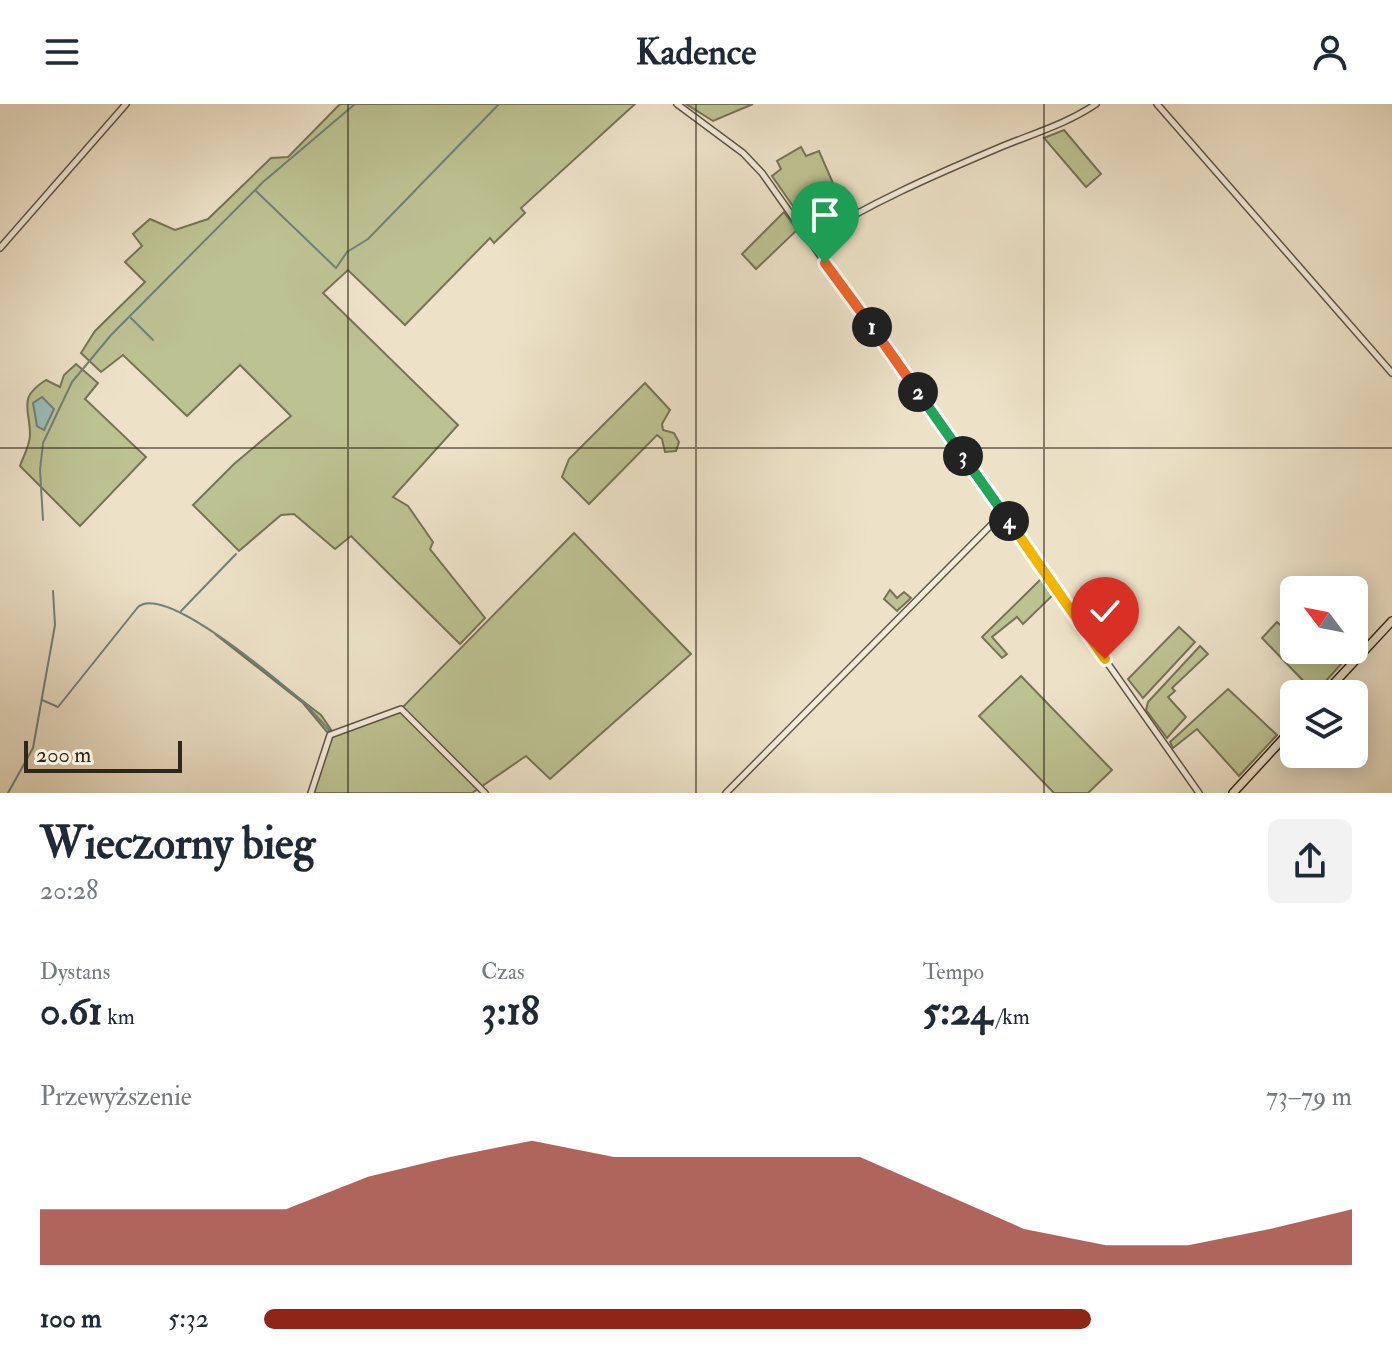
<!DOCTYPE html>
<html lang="pl">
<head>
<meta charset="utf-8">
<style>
  body { margin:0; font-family:"IM FELL Double Pica",serif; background:#f2f2f3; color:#1f2937; height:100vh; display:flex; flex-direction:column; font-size:30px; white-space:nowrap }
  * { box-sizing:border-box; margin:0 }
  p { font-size:26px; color:#747a83 }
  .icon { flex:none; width:44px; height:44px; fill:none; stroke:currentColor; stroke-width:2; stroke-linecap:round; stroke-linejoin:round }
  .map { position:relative; height:689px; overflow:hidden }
  .details { display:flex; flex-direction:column; background:#fff; flex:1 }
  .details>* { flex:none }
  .needle { width:52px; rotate:302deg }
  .controls { position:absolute; left:1280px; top:472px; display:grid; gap:16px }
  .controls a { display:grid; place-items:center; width:88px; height:88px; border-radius:12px; background:#fff; box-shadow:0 4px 20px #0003; font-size:40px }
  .scale { position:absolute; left:24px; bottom:20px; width:158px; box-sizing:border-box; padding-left:8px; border:4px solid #302619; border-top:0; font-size:22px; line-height:28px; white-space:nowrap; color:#302619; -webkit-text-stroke:6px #f3ecdb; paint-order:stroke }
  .pin { position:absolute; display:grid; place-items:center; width:68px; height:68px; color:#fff; margin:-82px -34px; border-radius:50% 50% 50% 0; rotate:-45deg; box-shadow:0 0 8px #0007 }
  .pin .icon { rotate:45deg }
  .km { position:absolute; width:40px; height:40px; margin:-20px; border-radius:50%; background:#222; color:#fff; font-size:22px; line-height:40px; text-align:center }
  .round { display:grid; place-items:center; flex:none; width:84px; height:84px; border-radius:12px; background:#f2f2f3 }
  .summary { display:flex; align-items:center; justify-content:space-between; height:136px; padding:0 40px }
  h1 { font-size:44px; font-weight:700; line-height:60px }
  .figures { display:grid; grid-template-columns:repeat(3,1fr); gap:12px; height:136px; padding:8px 40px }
  .figures div { display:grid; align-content:center }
  .figures b { font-size:40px; font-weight:700 }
  .figures small { font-size:22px; font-weight:400 }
  .figures p { font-size:22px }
  .chart { height:224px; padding:16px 40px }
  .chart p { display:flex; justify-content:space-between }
  .chart svg { width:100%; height:144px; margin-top:8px; fill:#8f2418; opacity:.7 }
  ul { padding:0 40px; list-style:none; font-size:26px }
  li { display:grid; grid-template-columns:128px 96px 1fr; align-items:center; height:60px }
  li i { height:20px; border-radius:10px; background:#8f2418 }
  header { display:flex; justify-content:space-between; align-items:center; height:104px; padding:0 40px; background:#fff; font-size:36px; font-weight:700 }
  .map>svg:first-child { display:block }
  .green { fill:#bdc292; stroke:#767456; stroke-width:2 }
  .water { fill:#9abdbb; stroke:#70817a; stroke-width:2 }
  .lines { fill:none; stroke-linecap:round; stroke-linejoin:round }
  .stream { stroke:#70817a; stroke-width:2 }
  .minor-casing { stroke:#5f5545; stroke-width:8 }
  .major-casing { stroke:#302619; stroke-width:10 }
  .minor { stroke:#f3ecdb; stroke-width:5 }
  .major { stroke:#ede2c8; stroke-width:7 }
  .split-1-casing { stroke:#fff; stroke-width:16 }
  .split-2-casing { stroke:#fff; stroke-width:16 }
  .split-3-casing { stroke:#fff; stroke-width:16 }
  .split-4-casing { stroke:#fff; stroke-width:16 }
  .split-5-casing { stroke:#fff; stroke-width:16 }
  .split-6-casing { stroke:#fff; stroke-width:16 }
  .split-1 { stroke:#f0652b; stroke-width:10 }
  .split-2 { stroke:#f0652b; stroke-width:10 }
  .split-3 { stroke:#22a559; stroke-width:10 }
  .split-4 { stroke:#22a559; stroke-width:10 }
  .split-5 { stroke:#f5b400; stroke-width:10 }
  .split-6 { stroke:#f5b400; stroke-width:10 }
  .grid { fill:none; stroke:#302619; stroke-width:2; stroke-opacity:0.55 }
</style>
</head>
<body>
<header><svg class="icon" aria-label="menu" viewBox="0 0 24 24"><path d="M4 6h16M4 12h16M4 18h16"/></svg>Kadence<svg class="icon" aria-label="person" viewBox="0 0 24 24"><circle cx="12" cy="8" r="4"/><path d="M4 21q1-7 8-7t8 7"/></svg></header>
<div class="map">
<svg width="1392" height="689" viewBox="0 0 1392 689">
  <rect width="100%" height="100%" fill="#ede2c8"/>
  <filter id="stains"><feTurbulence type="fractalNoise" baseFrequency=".0025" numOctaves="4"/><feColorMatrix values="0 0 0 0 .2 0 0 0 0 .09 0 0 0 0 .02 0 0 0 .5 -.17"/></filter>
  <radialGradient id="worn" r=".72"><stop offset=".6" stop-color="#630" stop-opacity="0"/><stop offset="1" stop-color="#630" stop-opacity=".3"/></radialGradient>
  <g class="green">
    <path d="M340 0H635L521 104 525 109 494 139 490 134 405 221 348 166 323 189 458 321 393 393 408 402 433 438 430 445 485 514 460 540 351 432 335 445 294 410 281 411 239 447 193 401 234 360 291 312 240 261 187 312 123 251 101 268 81 249 95 227 145 178 125 158 142 142 133 130 150 115 175 126 208 115 271 54 288 53Z"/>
    <path d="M686 0H753L713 17Z"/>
    <path d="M1064 26 1101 70 1086 83 1044 34Z"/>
    <path d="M801 43 806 52 819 47 846 109 823 121 810 96 795 105 772 72 781 65 777 57Z"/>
    <path d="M784 108 797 126 756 165 742 150Z"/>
    <path d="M76 260 98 279 85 295 146 353 80 422 20 362C23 353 30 341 30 331 30 304 17 294 46 276L60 283 64 271Z"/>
    <path d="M645 279 670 306 662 320 663 326 674 329 679 338 676 347 665 348 662 335 657 331 589 400 562 373 569 355Z"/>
    <path d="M574 429 691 550 550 675 526 652 472 689H311L330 631 401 605Z"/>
    <path d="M1043 473 1055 489 1023 520 1017 513 992 533 1007 550 1002 554 982 533Z"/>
    <path d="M890 486 897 494 904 488 911 494 897 507 884 495Z"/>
    <path d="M1277 518 1289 529 1294 524V546L1353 547 1315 589 1262 534Z"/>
    <path d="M1179 523 1195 538 1143 594 1128 575Z"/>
    <path d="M215 530 321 611 332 627 327 628 303 599Z"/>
    <path d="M1200 542 1208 550 1172 584 1175 587 1168 593 1186 613 1167 634 1146 606 1148 598Z"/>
    <path d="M1021 572 1112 666 1088 689H1054L979 612Z"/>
    <path d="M1228 585 1277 631 1239 672 1197 625 1173 644 1170 638Z"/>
  </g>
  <path class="water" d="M42 293 54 305 44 326 37 322 33 299Z"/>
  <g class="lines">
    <g class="stream">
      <path d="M256 87 336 164 347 148 368 135 499 0"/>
      <path d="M131 214 153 236"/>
      <path d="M43 416 40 366 43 339 72 278 111 231 263 78 355 0"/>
      <path d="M181 507 236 450"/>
      <path d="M42 596 58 603 138 503C166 479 283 581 308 602"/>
      <path d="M309 604 331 628"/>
      <path d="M8 689 33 644 55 521 53 487"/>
    </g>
    <defs>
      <g id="minor">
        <path d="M677 0 743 49 762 69 1199 689"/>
        <path d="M1157 0 1392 269"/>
        <path d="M810 137C868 100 932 72 996 45 1031 30 1065 21 1096 0"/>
        <path d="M0 144 126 0"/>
        <path d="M311 689 330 631 401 605 485 689"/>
        <path d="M726 689 1003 409"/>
      </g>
      <g id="major">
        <path d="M1324 590 1392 517"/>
        <path d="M1233 689 1294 623"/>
      </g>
    </defs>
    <use href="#minor" class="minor-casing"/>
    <use href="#major" class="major-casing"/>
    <use href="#minor" class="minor"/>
    <use href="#major" class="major"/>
  </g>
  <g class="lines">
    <defs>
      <path id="split-1" d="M825 159 872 223"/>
      <path id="split-2" d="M872 223 918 288"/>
      <path id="split-3" d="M918 288 963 352"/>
      <path id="split-4" d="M963 352 1009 417"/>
      <path id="split-5" d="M1009 417 1054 482"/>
      <path id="split-6" d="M1054 482 1105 555"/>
    </defs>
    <use href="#split-1" class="split-1-casing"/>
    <use href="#split-2" class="split-2-casing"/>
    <use href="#split-3" class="split-3-casing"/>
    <use href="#split-4" class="split-4-casing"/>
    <use href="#split-5" class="split-5-casing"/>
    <use href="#split-6" class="split-6-casing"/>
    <use href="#split-1" class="split-1"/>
    <use href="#split-2" class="split-2"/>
    <use href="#split-3" class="split-3"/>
    <use href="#split-4" class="split-4"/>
    <use href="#split-5" class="split-5"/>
    <use href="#split-6" class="split-6"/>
  </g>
  <path class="grid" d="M348 0V689M696 0V689M1044 0V689M0 344H1392"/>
  <rect width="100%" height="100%" filter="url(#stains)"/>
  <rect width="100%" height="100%" fill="url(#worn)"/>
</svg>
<div class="controls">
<a><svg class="needle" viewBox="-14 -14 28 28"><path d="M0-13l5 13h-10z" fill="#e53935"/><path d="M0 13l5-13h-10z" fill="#747a83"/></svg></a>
<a><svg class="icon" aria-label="layers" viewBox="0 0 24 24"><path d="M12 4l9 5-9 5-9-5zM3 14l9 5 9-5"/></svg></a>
</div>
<div class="scale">200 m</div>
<div class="pin" style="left:825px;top:159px;background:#1e9e55"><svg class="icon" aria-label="arrive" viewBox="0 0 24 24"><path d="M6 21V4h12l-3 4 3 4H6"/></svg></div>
<div class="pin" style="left:1105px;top:555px;background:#d93025"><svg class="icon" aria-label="check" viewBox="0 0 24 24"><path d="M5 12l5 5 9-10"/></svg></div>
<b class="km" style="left:872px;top:223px">1</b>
<b class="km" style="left:918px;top:288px">2</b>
<b class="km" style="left:963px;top:352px">3</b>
<b class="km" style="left:1009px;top:417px">4</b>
</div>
<section class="details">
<div class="summary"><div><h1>Wieczorny bieg</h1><p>20:28</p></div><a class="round"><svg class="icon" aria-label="share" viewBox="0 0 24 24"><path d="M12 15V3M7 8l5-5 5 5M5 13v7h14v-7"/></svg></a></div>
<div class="figures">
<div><p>Dystans</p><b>0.61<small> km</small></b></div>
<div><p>Czas</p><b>3:18</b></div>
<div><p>Tempo</p><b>5:24<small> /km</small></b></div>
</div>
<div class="chart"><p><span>Przewyższenie</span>73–79 m</p>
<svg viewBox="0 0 160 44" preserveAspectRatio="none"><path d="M0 44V27L10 27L20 27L30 27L40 17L50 11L60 6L70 11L80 11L90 11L100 11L110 22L120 33L130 38L140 38L150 33L160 27V44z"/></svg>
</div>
<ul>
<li><b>100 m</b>5:32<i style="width:76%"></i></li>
</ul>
</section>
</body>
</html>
